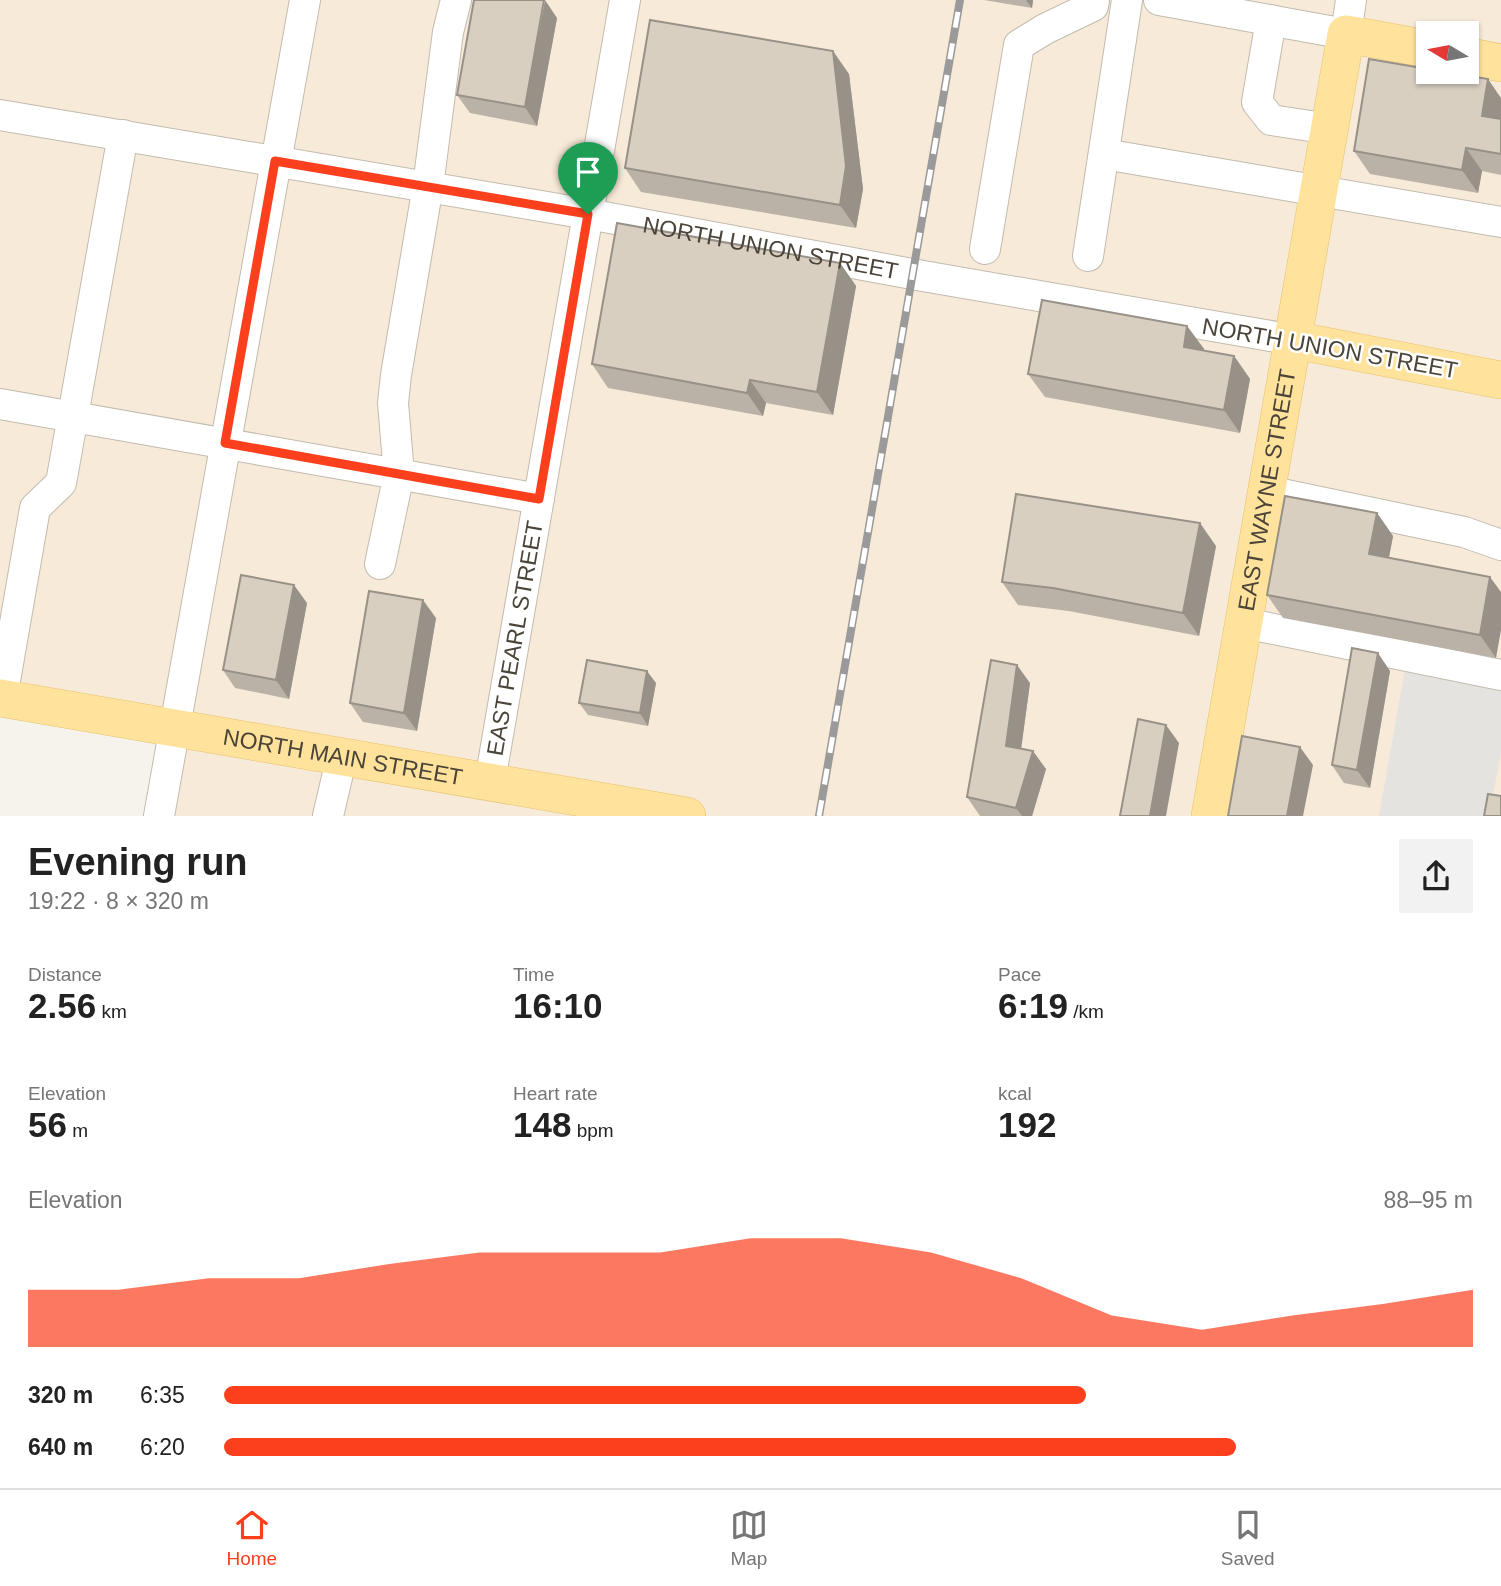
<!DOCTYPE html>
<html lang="en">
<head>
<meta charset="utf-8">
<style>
  body { margin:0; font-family:Arial,sans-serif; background:#f2f2f2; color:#222; height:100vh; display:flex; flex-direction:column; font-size:26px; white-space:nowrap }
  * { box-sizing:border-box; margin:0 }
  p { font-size:23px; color:#767676 }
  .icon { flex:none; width:38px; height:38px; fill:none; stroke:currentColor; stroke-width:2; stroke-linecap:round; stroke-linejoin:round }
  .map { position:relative; height:816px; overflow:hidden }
  .sheet { display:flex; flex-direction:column; background:#fff; flex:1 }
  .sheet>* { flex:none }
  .needle { width:46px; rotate:280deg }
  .buttons { position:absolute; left:1416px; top:21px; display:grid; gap:14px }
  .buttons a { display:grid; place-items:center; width:63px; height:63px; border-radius:0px; background:#fff; box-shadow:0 2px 5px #0004; font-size:35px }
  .pin { position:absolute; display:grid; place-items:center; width:60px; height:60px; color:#fff; margin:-72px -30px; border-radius:50% 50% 50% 0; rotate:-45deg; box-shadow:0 0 7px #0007 }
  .pin .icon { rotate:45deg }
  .round { display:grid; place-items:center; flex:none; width:74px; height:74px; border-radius:0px; background:#f2f2f2 }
  .head { display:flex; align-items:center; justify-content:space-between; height:119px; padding:0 28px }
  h1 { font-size:38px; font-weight:700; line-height:52px }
  .figures { display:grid; grid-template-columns:repeat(3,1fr); gap:10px; height:119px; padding:7px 28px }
  .figures div { display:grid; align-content:center }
  .figures b { font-size:35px; font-weight:700 }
  .figures small { font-size:19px; font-weight:400 }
  .figures p { font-size:19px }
  .chart { height:196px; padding:14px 28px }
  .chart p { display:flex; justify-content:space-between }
  .chart svg { width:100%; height:126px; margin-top:7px; fill:#fc3f1d; opacity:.7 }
  ul { padding:0 28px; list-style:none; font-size:23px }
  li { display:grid; grid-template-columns:112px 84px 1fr; align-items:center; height:52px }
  li i { height:18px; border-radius:9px; background:#fc3f1d }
  .menu { display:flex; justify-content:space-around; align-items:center; height:98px; border-top:2px solid #e0e0e0; background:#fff; font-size:19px; color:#767676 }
  .menu a { display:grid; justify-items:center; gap:4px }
  .menu .on { color:#fc3f1d }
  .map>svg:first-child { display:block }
  .commercial { fill:#f7ead8; fill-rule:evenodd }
  .parking { fill:#e5e3e0 }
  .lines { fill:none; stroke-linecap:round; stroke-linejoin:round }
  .minor-casing { stroke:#c2bbae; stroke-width:32 }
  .major-casing { stroke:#e6c16a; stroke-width:38 }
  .minor { stroke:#fff; stroke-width:30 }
  .major { stroke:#ffe39c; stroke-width:37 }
  .rail-casing { stroke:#9a9a9a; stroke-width:8 }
  .rail { stroke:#fff; stroke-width:5; stroke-dasharray:16; stroke-linecap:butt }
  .wall { fill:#bab2a6 }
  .shaded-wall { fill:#979187 }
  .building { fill:#d8cfc1; stroke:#979187; stroke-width:2 }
  .route-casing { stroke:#fff; stroke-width:14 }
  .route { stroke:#fc3f1d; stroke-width:9 }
  .labels { text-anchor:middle; stroke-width:5; stroke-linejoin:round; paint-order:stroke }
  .street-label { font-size:23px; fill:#4b4439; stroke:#fff }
</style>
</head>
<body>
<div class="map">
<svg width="1501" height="816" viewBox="0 0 1501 816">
  <rect width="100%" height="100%" fill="#f6f3ec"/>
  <path class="commercial" d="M0 0H1501V816H159L176 728 0 698ZM1428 33H1466V72H1428Z"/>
  <path class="parking" d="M1405 669 1501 685V753L1489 816H1379Z"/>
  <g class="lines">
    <defs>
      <g id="minor">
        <path d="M1159 0 1346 34 1351 0"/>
        <path d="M1271 20 1257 102 1271 120 1330 129"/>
        <path id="s1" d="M0 115 588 214 923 276 1294 340"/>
        <path d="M1104 154 1501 222"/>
        <path d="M985 249 1019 45 1045 29 1093 6 1094 0"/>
        <path d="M1088 256 1127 0"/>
        <path d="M0 404 539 499"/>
        <path d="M1267 491 1464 532 1501 545"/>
        <path d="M380 564 399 474 393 403 396 375 428 186 448 32 456 0"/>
        <path d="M1244 623 1501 675"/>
        <path d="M2 698 35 508 61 483 123 135"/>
        <path id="s2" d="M490 781 625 0"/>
        <path d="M159 816 305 0"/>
        <path d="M328 816 342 756"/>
      </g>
      <g id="major">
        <path d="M1466 56 1501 63"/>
        <path d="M1294 340 1501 380"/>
        <path id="s3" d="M0 698 687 816"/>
        <path id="s4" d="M1210 816 1346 34 1428 49"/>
      </g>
    </defs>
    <use href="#minor" class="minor-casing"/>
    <use href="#major" class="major-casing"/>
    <use href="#minor" class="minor"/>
    <use href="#major" class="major"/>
    <defs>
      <path id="rail" d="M819 816 960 0"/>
    </defs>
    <use href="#rail" class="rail-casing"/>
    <use href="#rail" class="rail"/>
  </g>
  <g class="wall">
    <path d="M984 0H1033L1032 8Z"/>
    <path d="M557 18 537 126 470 113 457 95Z"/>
    <path d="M849 74 863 189 856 228 641 192 625 168Z"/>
    <path d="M1501 98V175L1482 171 1478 193 1370 174 1354 151Z"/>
    <path d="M840 263 856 286 833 415 766 403 763 416 608 388 592 364Z"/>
    <path d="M1187 326 1204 349 1203 351 1234 356 1250 379 1240 433 1045 397 1028 374Z"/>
    <path d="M1377 513 1393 536 1389 558 1490 577 1496 658 1283 618 1267 595Z"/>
    <path d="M1216 546 1199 636 1069 611 1018 605 1002 582Z"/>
    <path d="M307 603 289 699 235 688 223 670Z"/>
    <path d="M436 618 417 731 363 722 350 703Z"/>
    <path d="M1390 671 1370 788 1344 783 1332 765Z"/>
    <path d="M656 683 648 726 588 715 579 703Z"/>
    <path d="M1030 683 1021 749 1046 769 1032 816H980L967 797Z"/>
  </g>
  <g class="shaded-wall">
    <path d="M545 0 557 18 537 126 525 107Z"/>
    <path d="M1026 0H1033L1032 8Z"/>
    <path d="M833 51 849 74 863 189 856 228 840 205Z"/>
    <path d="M1488 79 1501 98V119L1482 116Z"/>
    <path d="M1466 148 1482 171 1478 193 1462 170Z"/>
    <path d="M840 263 856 286 833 415 817 392Z"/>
    <path d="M1187 326 1204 349 1200 370 1184 347Z"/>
    <path d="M1234 356 1250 379 1240 433 1224 410Z"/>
    <path d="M750 380 766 403 763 416 747 393Z"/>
    <path d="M1377 513 1393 536 1385 577 1369 554Z"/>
    <path d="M1200 523 1216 546 1199 636 1183 613Z"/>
    <path d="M1490 577 1501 592V630L1496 658 1480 635Z"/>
    <path d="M294 585 307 603 289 699 276 680Z"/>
    <path d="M423 600 436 618 417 731 404 713Z"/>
    <path d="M1378 653 1390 671 1370 788 1357 770Z"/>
    <path d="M1017 665 1030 683 1019 764 1006 746Z"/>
    <path d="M647 671 656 683 648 726 640 713Z"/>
    <path d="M1166 725 1179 743 1166 816H1150Z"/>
    <path d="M1300 747 1313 765 1303 816H1287Z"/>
    <path d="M1033 751 1046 769 1032 816H1022L1016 808Z"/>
  </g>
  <g class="building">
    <path d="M474 0H544L525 107 457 95Z"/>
    <path d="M650 20 833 51 846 166 840 205 625 168Z"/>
    <path d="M1369 59 1428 69V72H1446L1488 79 1482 116 1501 119V154L1466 148 1462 170 1354 151Z"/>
    <path d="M617 223 840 263 817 392 750 380 747 393 592 364Z"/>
    <path d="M1042 300 1187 326 1184 347 1234 356 1224 410 1028 374Z"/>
    <path d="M1016 494 1200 523 1183 613 1053 588 1002 582Z"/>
    <path d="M1285 496 1377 513 1369 554 1490 577 1480 635 1267 595Z"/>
    <path d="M241 575 294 585 276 680 223 670Z"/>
    <path d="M369 591 423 600 404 713 350 703Z"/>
    <path d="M1352 648 1378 653 1357 770 1332 765Z"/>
    <path d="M587 660 647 671 640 713 579 703Z"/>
    <path d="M991 660 1017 665 1006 746 1033 751 1016 808 967 797Z"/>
    <path d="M1138 719 1166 725 1150 816H1120Z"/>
    <path d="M1242 736 1300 747 1287 816H1228Z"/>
    <path d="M1488 794 1501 796V816H1484Z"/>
  </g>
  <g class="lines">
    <defs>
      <path id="route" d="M275 161 588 214 539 499 225 443Z"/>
    </defs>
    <use href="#route" class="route-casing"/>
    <use href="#route" class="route"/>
  </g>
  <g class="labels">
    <g class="street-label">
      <text dy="8" stroke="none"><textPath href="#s1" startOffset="782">NORTH UNION STREET</textPath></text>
      <text transform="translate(1330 348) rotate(10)" y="8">NORTH UNION STREET</text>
      <text dy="8" stroke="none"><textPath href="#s4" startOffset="331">EAST WAYNE STREET</textPath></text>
      <text dy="8" stroke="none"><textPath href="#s2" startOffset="145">EAST PEARL STREET</textPath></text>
      <text dy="8" stroke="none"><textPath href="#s3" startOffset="348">NORTH MAIN STREET</textPath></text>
    </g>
  </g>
</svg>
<div class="buttons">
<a><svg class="needle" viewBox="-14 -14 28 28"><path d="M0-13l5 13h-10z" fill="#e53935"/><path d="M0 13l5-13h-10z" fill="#767676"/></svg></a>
</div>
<div class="pin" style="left:588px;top:214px;background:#1e9e55"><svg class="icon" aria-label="arrive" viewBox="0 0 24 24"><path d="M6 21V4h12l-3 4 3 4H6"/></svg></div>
</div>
<section class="sheet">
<div class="head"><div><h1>Evening run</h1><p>19:22 · 8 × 320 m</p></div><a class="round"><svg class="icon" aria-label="share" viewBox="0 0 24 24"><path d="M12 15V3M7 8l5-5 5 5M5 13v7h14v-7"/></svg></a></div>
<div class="figures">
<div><p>Distance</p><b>2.56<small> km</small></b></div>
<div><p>Time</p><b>16:10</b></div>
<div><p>Pace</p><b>6:19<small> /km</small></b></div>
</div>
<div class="figures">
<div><p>Elevation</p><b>56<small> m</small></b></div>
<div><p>Heart rate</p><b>148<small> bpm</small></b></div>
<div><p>kcal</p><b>192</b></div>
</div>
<div class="chart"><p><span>Elevation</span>88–95 m</p>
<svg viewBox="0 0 160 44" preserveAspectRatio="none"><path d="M0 44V24L10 24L20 20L30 20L40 15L50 11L60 11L70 11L80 6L90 6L100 11L110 20L120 33L130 38L140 33L150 29L160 24V44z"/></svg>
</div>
<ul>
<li><b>320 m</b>6:35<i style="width:69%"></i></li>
<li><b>640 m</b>6:20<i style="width:81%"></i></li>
</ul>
</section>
<nav class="menu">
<a class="on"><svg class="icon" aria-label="home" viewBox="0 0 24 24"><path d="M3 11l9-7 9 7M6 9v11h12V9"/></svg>Home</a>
<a><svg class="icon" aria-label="map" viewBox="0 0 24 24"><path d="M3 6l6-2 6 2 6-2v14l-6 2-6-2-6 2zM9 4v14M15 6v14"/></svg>Map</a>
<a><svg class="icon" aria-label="saved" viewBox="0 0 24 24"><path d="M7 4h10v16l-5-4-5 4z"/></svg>Saved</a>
</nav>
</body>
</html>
